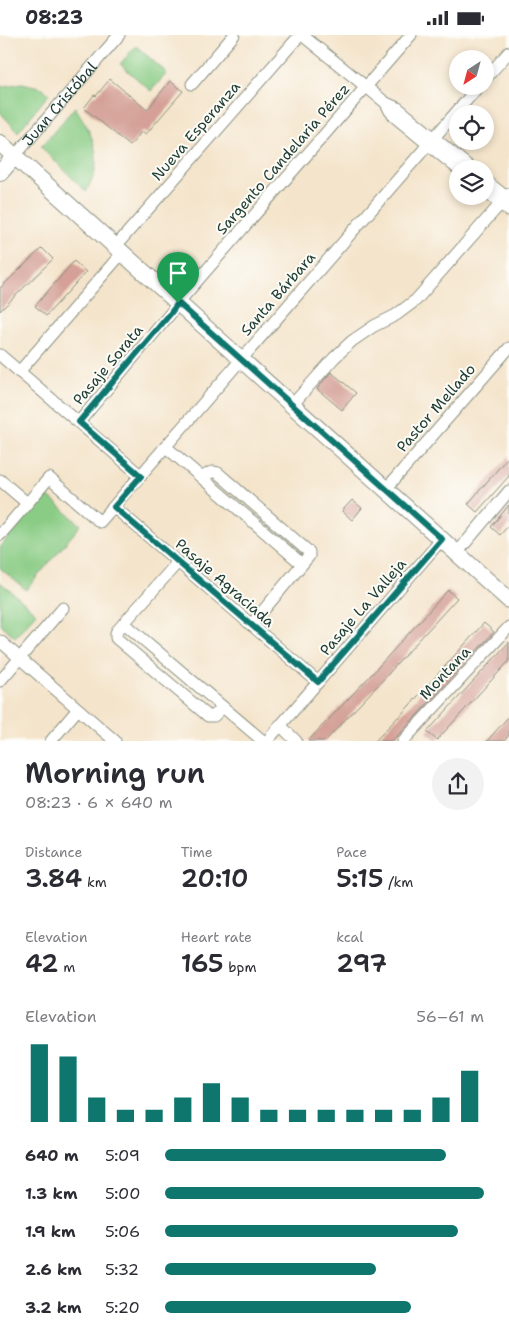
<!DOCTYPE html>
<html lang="en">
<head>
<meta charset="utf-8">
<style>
  body { margin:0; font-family:"Shantell Sans",sans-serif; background:#f2f2f3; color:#2b2b33; height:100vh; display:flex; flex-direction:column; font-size:19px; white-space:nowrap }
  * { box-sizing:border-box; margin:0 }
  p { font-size:16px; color:#7c7c81 }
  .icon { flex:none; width:28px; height:28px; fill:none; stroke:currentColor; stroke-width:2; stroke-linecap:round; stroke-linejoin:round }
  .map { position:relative; height:706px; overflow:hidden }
  .side { display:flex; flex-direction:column; background:#fff; flex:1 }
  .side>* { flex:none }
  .needle { width:32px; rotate:216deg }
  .controls { position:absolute; left:449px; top:15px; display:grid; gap:10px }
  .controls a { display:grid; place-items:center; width:45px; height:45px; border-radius:50%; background:#fff; box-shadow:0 2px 8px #0003; font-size:25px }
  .pin { position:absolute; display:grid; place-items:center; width:42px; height:42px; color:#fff; margin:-51px -21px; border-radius:50% 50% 50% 0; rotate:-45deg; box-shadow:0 0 5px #0007 }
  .pin .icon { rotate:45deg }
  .round { display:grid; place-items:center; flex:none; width:52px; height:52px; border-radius:26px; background:#f2f2f3 }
  .summary { display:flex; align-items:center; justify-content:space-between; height:85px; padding:0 25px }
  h1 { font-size:28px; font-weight:600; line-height:38px }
  .metrics { display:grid; grid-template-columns:repeat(3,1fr); gap:8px; height:85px; padding:5px 25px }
  .metrics div { display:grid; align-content:center }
  .metrics b { font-size:25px; font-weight:600 }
  .metrics small { font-size:14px; font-weight:400 }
  .metrics p { font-size:14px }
  .chart { height:140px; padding:10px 25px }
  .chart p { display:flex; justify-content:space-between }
  .chart svg { width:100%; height:90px; margin-top:5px; stroke:#0f766e; stroke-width:6 }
  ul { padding:0 25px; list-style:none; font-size:16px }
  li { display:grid; grid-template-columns:80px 60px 1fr; align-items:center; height:38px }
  li i { height:12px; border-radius:6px; background:#0f766e }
  .status { display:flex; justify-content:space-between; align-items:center; height:35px; padding:0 25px; background:#fff; direction:ltr }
  .status svg { height:14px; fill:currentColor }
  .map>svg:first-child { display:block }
  .green { fill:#8acc85; stroke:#54845c }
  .building { fill:#d4a097 }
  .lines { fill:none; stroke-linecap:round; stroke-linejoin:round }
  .street-casing { stroke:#8a9080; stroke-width:13 }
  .secondary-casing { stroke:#8a9080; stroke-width:18 }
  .street { stroke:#fff; stroke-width:11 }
  .secondary { stroke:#fff; stroke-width:16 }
  .route-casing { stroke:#fff; stroke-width:10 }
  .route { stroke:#0f766e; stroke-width:6 }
  .labels { text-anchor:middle; stroke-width:4; stroke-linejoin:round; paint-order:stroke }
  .street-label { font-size:15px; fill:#1f3d34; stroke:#fdfcf7 }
</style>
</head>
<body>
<div class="status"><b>08:23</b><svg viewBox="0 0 49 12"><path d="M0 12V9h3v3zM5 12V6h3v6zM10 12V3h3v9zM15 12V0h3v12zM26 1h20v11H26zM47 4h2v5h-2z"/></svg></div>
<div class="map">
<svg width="509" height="706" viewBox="0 0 509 706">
  <rect width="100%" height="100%" fill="#fdfcf7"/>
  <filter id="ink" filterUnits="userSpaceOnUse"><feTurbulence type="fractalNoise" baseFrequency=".02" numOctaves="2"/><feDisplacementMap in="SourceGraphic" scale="10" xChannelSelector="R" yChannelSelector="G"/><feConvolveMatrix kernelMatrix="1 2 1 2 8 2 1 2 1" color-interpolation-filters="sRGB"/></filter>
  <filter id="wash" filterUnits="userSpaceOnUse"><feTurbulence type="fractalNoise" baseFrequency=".0096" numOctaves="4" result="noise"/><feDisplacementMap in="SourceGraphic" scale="20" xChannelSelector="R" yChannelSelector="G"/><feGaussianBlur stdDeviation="1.12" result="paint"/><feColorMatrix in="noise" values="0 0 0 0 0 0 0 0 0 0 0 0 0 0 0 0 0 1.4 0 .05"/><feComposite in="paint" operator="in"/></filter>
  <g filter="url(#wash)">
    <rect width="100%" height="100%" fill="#f4e4cb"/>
    <g class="green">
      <path d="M136 11 167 38 151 56 120 29Z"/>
      <path d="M22 48 43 53 49 59 18 97 0 77V52Z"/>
      <path d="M75 72C87 91 100 112 95 135 94 142 89 150 86 157L41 112Z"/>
      <path d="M45 459 81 490 26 555 0 533V512Z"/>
      <path d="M0 547 36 578 15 602 0 589Z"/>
    </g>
    <g id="blocks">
      <g class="building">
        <path d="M110 44 147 75 170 46 183 56 146 99 142 96 130 111 84 73 94 60 96 61Z"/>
        <path d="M42 213 53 224 0 276V253Z"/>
        <path d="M74 226 86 237 46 281 35 271Z"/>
        <path d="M331 337 356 358 342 375 317 354Z"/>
        <path d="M509 421V441L477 477 468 469Z"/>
        <path d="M352 465 362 473 352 485 342 476Z"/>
        <path d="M509 470V490L500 500 491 492Z"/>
        <path d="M448 555 457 563 379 649 325 706H308L370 641Z"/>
        <path d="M484 588 494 597 415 682 392 706H375L398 682H399Z"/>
        <path d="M509 607V626L437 705 427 697Z"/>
        <path d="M509 681V700L504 706H487Z"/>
      </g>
    </g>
  </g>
  <g filter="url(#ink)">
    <use href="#blocks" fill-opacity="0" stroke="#8a9080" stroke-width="1"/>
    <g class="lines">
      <defs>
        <g id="street">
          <path d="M302 0 386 68 398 73 472 134"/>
          <path d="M485 44 509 17"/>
          <path d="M192 49 234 0"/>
          <path d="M386 68 390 76 396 83 458 134"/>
          <path id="s1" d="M14 122 119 0"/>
          <path d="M485 145 509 164"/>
          <path d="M485 156 509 176"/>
          <path d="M115 212 300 0"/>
          <path d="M0 320 141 441"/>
          <path d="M19 337 122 218"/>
          <path d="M292 370 334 323 352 306 374 291 396 280 416 265 509 159"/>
          <path d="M79 387 170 279 178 268 411 0"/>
          <path d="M166 412 302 529"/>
          <path d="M202 443C207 439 212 435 218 438L309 517V521L251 590"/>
          <path d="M0 445 27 468"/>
          <path d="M386 454 509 313"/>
          <path d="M114 472 318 647"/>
          <path d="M0 500 49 443 100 487 479 51"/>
          <path d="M457 518 509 456"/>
          <path d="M178 527 117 596 116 598V603L208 681H214L223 672"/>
          <path d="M124 588 263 706"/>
          <path d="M0 606 115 706"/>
          <path d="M0 646 63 573"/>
          <path d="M280 690 296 706"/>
          <path d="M51 706 78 674"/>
          <path d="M267 706 442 504"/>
          <path d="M403 706 509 592"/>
        </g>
        <g id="secondary">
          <path d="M0 108 509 565"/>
          <path d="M0 138 14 122"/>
        </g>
      </defs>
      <use href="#street" class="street-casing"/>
      <use href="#secondary" class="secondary-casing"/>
      <use href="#street" class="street"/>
      <use href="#secondary" class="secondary"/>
    </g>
  </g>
  <g class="lines" filter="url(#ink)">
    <defs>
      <path id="route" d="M178 268 442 504 318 647 114 472 141 441 79 387 170 279Z"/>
    </defs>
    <use href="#route" class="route-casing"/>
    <use href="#route" class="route"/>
  </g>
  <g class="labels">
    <g class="street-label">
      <text dy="5" stroke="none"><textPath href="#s1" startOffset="70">Juan Cristóbal</textPath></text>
      <text transform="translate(196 96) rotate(-49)" y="5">Nueva Esperanza</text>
      <text transform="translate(283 124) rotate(-49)" y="5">Sargento Candelaria Pérez</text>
      <text transform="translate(278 259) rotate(-49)" y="5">Santa Bárbara</text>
      <text transform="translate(108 330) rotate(-50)" y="5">Pasaje Sorata</text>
      <text transform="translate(436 373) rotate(-49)" y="5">Pastor Mellado</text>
      <text transform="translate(225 548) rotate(41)" y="5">Pasaje Agraciada</text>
      <text transform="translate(363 572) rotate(-49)" y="5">Pasaje La Valleja</text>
      <text transform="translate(445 638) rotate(-47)" y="5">Montana</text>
    </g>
  </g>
</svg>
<div class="controls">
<a><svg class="needle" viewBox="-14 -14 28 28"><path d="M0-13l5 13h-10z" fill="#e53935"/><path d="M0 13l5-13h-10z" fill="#7c7c81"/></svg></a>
<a><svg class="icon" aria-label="locate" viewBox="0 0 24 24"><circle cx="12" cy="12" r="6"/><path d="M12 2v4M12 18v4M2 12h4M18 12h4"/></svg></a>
<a><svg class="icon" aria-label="layers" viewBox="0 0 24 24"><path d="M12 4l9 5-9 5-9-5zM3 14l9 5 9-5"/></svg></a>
</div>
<div class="pin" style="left:178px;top:268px;background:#1e9e55"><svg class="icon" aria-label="arrive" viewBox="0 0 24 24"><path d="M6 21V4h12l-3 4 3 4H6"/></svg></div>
</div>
<section class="side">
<div class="summary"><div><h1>Morning run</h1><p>08:23 · 6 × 640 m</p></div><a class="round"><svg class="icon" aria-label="share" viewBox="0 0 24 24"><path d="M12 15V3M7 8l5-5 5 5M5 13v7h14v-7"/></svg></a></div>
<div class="metrics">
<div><p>Distance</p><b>3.84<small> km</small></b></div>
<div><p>Time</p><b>20:10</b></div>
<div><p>Pace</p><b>5:15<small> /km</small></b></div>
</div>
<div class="metrics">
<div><p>Elevation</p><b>42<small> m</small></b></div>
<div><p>Heart rate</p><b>165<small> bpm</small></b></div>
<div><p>kcal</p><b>297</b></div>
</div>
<div class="chart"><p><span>Elevation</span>56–61 m</p>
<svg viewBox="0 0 160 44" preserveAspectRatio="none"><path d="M5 44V6M15 44V12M25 44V32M35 44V38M45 44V38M55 44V32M65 44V25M75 44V32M85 44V38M95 44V38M105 44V38M115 44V38M125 44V38M135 44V38M145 44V32M155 44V19"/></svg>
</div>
<ul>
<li><b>640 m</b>5:09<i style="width:88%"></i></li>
<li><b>1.3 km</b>5:00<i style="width:100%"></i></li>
<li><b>1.9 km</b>5:06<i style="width:92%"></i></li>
<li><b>2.6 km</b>5:32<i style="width:66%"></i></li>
<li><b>3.2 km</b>5:20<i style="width:77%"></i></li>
</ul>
</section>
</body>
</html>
